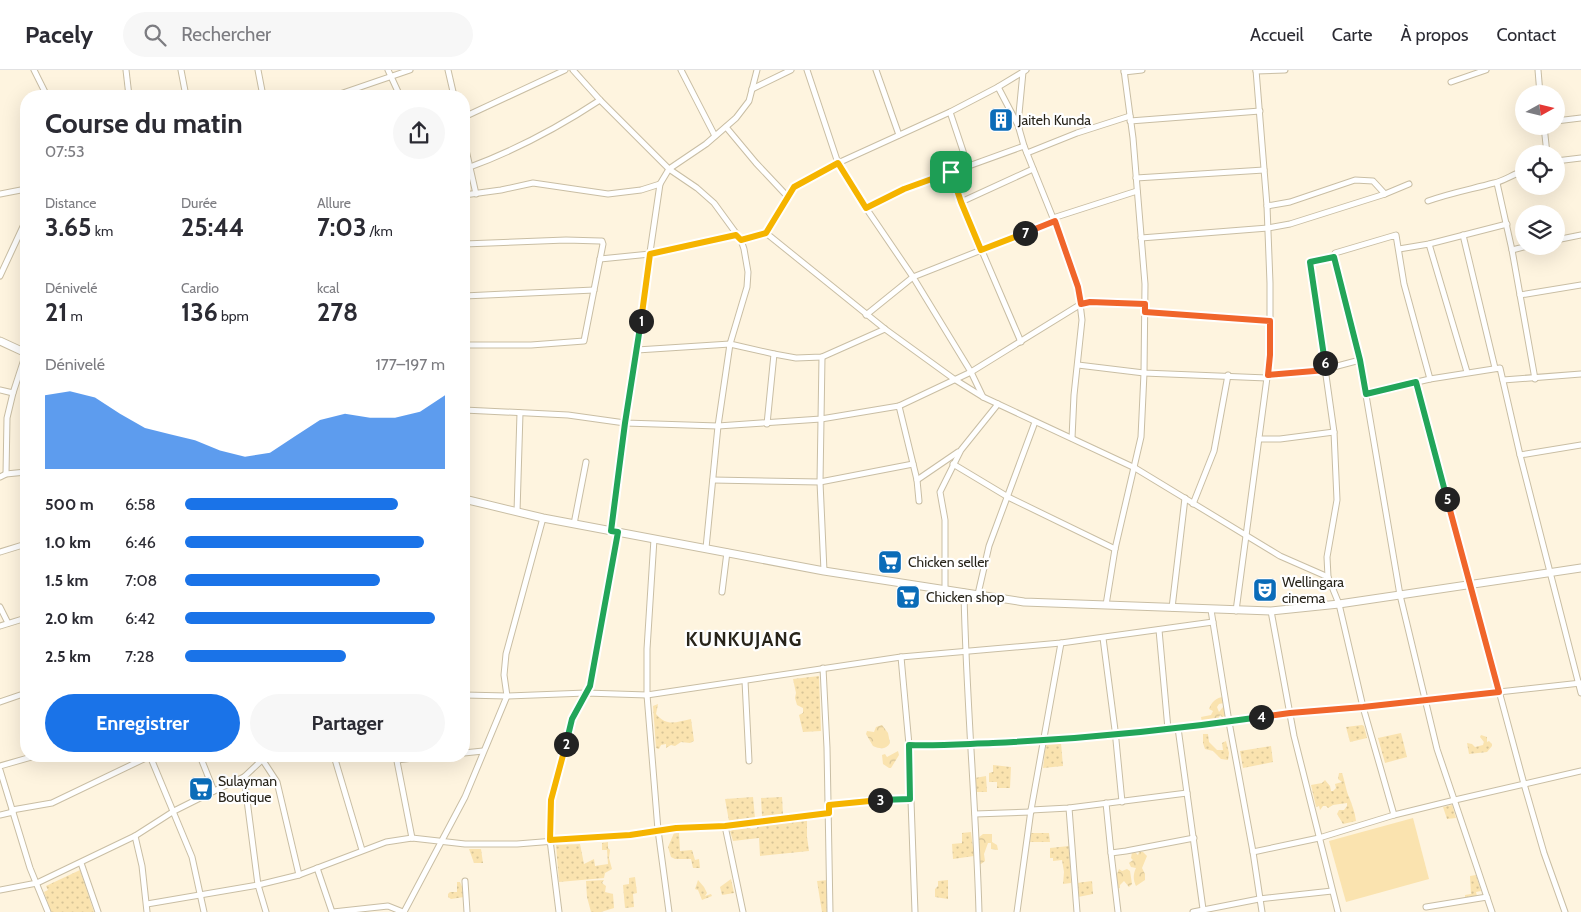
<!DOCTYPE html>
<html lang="fr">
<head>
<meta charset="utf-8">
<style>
  body { margin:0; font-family:Cabin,sans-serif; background:#f7f7f7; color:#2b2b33; height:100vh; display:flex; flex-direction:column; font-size:19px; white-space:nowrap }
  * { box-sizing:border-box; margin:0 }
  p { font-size:16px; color:#7c7c81 }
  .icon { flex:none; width:28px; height:28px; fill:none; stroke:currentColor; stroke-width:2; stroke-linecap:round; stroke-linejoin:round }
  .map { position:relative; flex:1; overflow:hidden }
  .drawer { position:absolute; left:20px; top:20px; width:450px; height:672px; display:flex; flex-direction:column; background:#fff; border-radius:20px; box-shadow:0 5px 20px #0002 }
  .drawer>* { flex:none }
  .needle { width:32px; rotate:82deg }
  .controls { position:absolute; left:1515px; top:15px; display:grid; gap:10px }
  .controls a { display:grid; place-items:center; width:50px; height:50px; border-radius:50%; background:#fff; box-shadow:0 5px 20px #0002; font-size:25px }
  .pin { position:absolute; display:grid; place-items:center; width:42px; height:42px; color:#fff; margin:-21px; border-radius:10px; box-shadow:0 2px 8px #0006 }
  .km { position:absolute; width:25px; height:25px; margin:-12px; border-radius:50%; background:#222; color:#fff; font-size:14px; line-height:25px; text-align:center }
  .round { display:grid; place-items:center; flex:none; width:52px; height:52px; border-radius:26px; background:#f7f7f7 }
  .summary { display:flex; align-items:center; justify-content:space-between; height:85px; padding:0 25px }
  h1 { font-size:28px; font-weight:800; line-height:38px }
  .figures { display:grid; grid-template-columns:repeat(3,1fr); gap:8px; height:85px; padding:5px 25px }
  .figures div { display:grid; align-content:center }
  .figures b { font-size:25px; font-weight:800 }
  .figures small { font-size:14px; font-weight:400 }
  .figures p { font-size:14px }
  .chart { height:140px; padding:10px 25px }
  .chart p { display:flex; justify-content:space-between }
  .chart svg { width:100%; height:90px; margin-top:5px; fill:#1a73e8; opacity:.7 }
  .button { display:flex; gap:10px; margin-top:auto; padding:10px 25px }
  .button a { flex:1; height:58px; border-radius:30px; background:#1a73e8; color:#fff; font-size:20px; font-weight:800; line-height:58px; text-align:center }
  .button a+a { background:#f7f7f7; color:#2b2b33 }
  ul { padding:0 25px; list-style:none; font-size:16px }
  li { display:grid; grid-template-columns:80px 60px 1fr; align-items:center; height:38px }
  li i { height:12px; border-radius:6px; background:#1a73e8 }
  header { display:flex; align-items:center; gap:30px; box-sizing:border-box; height:70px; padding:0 25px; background:#fff; border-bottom:1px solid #e1e1e2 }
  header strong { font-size:24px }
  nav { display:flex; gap:28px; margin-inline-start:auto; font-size:18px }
  .search { width:350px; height:45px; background:#f7f7f7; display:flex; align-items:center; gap:12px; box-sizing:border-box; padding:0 18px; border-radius:28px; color:#7c7c81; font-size:19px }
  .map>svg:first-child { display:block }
  .grass { fill:url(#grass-dots) }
  .forest { fill:url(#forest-crowns) }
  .park { fill:#fae3af }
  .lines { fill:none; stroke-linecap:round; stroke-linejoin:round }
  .street-casing { stroke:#c9bea4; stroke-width:7 }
  .secondary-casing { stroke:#c9bea4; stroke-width:9 }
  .street { stroke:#fff; stroke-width:5 }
  .secondary { stroke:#fff; stroke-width:7 }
  .split-1-casing { stroke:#fff; stroke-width:10 }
  .split-2-casing { stroke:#fff; stroke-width:10 }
  .split-3-casing { stroke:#fff; stroke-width:10 }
  .split-4-casing { stroke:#fff; stroke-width:10 }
  .split-5-casing { stroke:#fff; stroke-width:10 }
  .split-6-casing { stroke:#fff; stroke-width:10 }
  .split-7-casing { stroke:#fff; stroke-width:10 }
  .split-8-casing { stroke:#fff; stroke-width:10 }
  .split-1 { stroke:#f5b400; stroke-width:6 }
  .split-2 { stroke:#22a559; stroke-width:6 }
  .split-3 { stroke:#f5b400; stroke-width:6 }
  .split-4 { stroke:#22a559; stroke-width:6 }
  .split-5 { stroke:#f0652b; stroke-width:6 }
  .split-6 { stroke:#22a559; stroke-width:6 }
  .split-7 { stroke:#f0652b; stroke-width:6 }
  .split-8 { stroke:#f5b400; stroke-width:6 }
  .labels { text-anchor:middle; stroke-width:4.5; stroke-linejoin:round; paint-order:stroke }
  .poi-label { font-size:14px; fill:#28241a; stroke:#fff; text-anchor:start }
  .district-label { font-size:19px; font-weight:bold; letter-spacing:1px; fill:#28241a; stroke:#fff }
</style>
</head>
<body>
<header>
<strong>Pacely</strong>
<div class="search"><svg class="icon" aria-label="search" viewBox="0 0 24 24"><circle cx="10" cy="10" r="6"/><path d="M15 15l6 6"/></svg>Rechercher</div>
<nav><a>Accueil</a><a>Carte</a><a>À propos</a><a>Contact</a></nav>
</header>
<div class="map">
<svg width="1581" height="842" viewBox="0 0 1581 842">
  <defs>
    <pattern id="grass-dots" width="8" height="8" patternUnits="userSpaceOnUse" patternTransform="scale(1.25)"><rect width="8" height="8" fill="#fae3af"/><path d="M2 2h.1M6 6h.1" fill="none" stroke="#d6c396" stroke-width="1.8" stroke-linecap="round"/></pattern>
    <pattern id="forest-crowns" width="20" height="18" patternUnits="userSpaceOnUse" patternTransform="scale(1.25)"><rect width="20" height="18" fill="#fae3af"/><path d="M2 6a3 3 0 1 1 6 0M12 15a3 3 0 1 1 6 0" fill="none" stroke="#d6c396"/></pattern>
  </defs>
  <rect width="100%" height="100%" fill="#fef4df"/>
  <g class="grass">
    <path d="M819 606 821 661 803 662 799 645 803 643V638L797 635 795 628 796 623 793 609Z"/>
    <path d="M658 634 656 644C667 657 676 652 691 649L694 671 690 673 681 672 675 676 671 675 666 678V674L661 675 659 679 656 678 653 636Z"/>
    <path d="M1362 655 1364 656 1367 668 1350 672 1346 657Z"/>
    <path d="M1401 663 1407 687 1385 693 1378 668Z"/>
    <path d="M1203 664H1208L1209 672 1217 680H1223L1222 673 1226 671 1229 683 1228 690 1221 689 1213 681 1205 679 1203 673Z"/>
    <path d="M1481 665 1487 667V672L1489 671 1492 674V676L1487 682 1469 684 1467 673 1472 674 1475 677 1483 675 1484 672 1480 667Z"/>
    <path d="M1061 673 1063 696 1043 698 1046 674Z"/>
    <path d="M1271 676 1273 692 1243 698 1240 681Z"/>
    <path d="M993 695 1011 697 1010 718H997V712H989V703L993 702Z"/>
    <path d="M1339 703H1342C1344 708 1347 724 1349 727 1352 735 1355 742 1356 751L1343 754 1337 744 1339 740H1344L1347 736V733L1333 735 1328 738 1326 736H1323L1320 740 1319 736 1316 737 1311 715 1322 713 1325 710 1330 716 1331 721H1333L1336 718 1335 714 1342 712 1338 709Z"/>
    <path d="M986 706 987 722H976L975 708Z"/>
    <path d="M753 727 755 748 729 751 725 729Z"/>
    <path d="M782 727 783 744 762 746 761 728Z"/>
    <path d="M1452 735 1456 748 1447 749 1443 737Z"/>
    <path d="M807 749V767L809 781 760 786 759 768 733 771 730 761 737 758 749 757 751 759 757 758 758 754 762 752Z"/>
    <path d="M971 762 974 786 953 789 952 774 962 773V763Z"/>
    <path d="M674 763H679L680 781 692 780 695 790 699 789 700 798H693L691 789H675L671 787 668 777Z"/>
    <path d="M1031 763H1049L1050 772H1030Z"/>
    <path d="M608 772V778L610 780 609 788 612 799 605 803 604 808 559 812 556 775 580 774 584 794 594 789 595 796 608 794 607 780H602V773Z"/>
    <path d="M1069 776 1071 813 1063 814 1064 802 1062 790 1053 791V788H1050V778Z"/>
    <path d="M469 779H481L483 793H474Z"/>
    <path d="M80 800 94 842H51L44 822 48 820 46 816Z"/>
    <path d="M1476 805 1481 821 1476 822 1477 826 1465 827V825L1471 824 1470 806Z"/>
    <path d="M635 807 637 823 633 824 634 837 625 838 623 815 629 814V808Z"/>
    <path d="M731 809 734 823 722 825 720 817Z"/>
    <path d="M604 810 602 813 606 816 605 822 613 824 614 838 601 842H591L587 827 586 811Z"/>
    <path d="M698 810 704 817 707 823 705 826 711 824 712 826 702 830 698 820 695 819Z"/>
    <path d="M828 810V842H822L817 811Z"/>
    <path d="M948 810V829L935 827V819L938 816V811Z"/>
    <path d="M1092 811 1093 824 1078 827 1077 813Z"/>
    <path d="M457 812H460L464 821V827L451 829 448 827V824L450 822H457Z"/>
  </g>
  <g class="forest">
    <path d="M1224 627V633L1219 634 1217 637 1219 642 1223 637H1225V646L1222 647 1220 645 1218 650 1213 651V655L1207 658H1203L1201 647 1211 645 1213 641 1209 639C1211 633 1216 627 1224 627Z"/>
    <path d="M882 655 888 663 890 673C886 680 880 679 873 676L866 664 867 661 874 662 876 657Z"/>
    <path d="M898 681 899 685 891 698H889L883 694 882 685 885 684 887 687Z"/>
    <path d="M983 764H992V772L997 775 998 780 991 779V773H988L984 784 985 791 981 794H978L974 784 978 768Z"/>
    <path d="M1132 782H1135L1138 785 1139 782H1143L1147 786 1142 798 1145 804V810L1136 816C1133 810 1133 804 1136 798L1131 797 1129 793 1133 790 1131 788Z"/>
    <path d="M1119 799 1122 801 1127 799 1130 801 1132 814 1129 817 1124 811 1120 815V818L1116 819V807Z"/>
  </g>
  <path class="park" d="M1413 748 1429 809 1346 832 1329 771Z"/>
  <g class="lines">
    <defs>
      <g id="street">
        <path d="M34 0 47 26"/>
        <path d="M126 0 129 26"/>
        <path d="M181 0 186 26"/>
        <path d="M258 0 263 26"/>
        <path d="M388 0 400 26"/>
        <path d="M448 0 454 26"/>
        <path d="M573 0 600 30 669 99 697 118 714 133 741 170 744 179 748 202 747 217 730 274 718 356 706 478"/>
        <path d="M681 0 715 66"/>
        <path d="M807 0 838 93 866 138 913 207 971 302 983 327"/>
        <path d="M876 0 899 65"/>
        <path d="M1538 0 1540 24"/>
        <path d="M1256 1 1285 0"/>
        <path d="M1124 2 1142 0"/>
        <path d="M1451 12 1486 0"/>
        <path d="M998 17 1018 55 1024 76 1053 148 1078 217 1082 250 1074 325 1072 368"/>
        <path d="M752 19 791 0"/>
        <path d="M334 26 410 0"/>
        <path d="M950 42 968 96"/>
        <path d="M464 47 565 0"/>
        <path d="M1130 51 1260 41"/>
        <path d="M1556 51 1581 48"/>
        <path d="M1018 54 1023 2"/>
        <path d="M1544 56 1547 84"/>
        <path d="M726 57 756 93 788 127"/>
        <path d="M464 71 476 124"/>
        <path d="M1027 83 1077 63 1130 46"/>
        <path d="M1556 91 1581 88"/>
        <path d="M470 97C516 80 559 57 600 30"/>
        <path d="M951 102 961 132 1021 272"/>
        <path d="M1136 108 1264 100"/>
        <path d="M1497 113 1512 180 1535 309"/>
        <path d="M0 124 26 119"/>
        <path d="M464 125 501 120 533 113 608 124 641 120 660 114"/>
        <path d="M1428 131C1450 123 1472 119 1494 113 1504 111 1513 104 1524 101"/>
        <path d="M961 132 1033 99"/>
        <path d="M1267 136 1290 132 1355 110 1373 111 1385 124"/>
        <path d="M866 138 905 119 1024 76"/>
        <path d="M1053 148 1137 121"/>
        <path d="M766 163 885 259 954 309 983 327 1135 398 1280 486 1328 507 1339 534 1363 637 1394 745"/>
        <path d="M1463 165 1495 298"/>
        <path d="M1141 168 1268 158 1290 154 1385 124 1409 114"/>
        <path d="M741 170 766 163 794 117 838 93 950 42 998 17 1026 0"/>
        <path d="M1556 170 1581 165"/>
        <path d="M464 174 566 170 600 171H602L603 174 584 271 531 275H464"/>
        <path d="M1429 174 1467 302"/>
        <path d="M1399 179 1429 174 1507 154"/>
        <path d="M1512 180 1528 176"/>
        <path d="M1334 187 1360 290 1400 525 1437 679 1492 842"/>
        <path d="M600 189 650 184 736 165"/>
        <path d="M0 206 26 150"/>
        <path d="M1520 225 1581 215"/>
        <path d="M464 226 594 220"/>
        <path d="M1145 243 1270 251"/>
        <path d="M866 245 913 207 1055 151"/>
        <path d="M637 280 730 274 774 284 796 288 822 287 885 259"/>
        <path d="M822 287 820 412 824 501"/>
        <path d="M1078 295 1144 303 1267 308"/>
        <path d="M1326 299 1360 290"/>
        <path d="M1267 305 1326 300"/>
        <path d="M1503 310 1581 304"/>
        <path d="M1416 312 1524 714 1544 783 1565 842"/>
        <path d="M0 320 13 323"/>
        <path d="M1366 324 1430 309 1500 298 1520 385 1581 623"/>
        <path d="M899 336 917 410 919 431"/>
        <path d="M464 340 568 345 625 353 718 356 821 349 899 336 971 302 1081 234 1090 232 1145 233"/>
        <path d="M767 354 774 284"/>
        <path d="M1259 369H1280L1334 362"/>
        <path d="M1520 385 1581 375"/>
        <path d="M953 394 1008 427 1115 479"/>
        <path d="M6 404 7 348 13 323 26 283"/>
        <path d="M0 407 6 404 26 402"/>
        <path d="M713 410 820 412 913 394"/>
        <path d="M917 410 958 382"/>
        <path d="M1193 434 1214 381 1228 305"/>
        <path d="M517 442 520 343"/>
        <path d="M574 454 586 392"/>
        <path d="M611 461 625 353 660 114 669 99 706 74 736 48 749 31 757 0"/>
        <path d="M654 469 647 579V625L658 760 669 842"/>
        <path d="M0 482 26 474"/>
        <path d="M1328 507 1327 487 1337 430 1334 362 1310 192 1334 187 1335 183 1396 165 1404 214 1430 309"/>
        <path d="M945 519V450L940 422 961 380 998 334"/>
        <path d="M722 522 727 482"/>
        <path d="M964 522C966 629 976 735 979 842"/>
        <path d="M978 524 989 476 1035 352"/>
        <path d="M1106 535 1115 479 1141 367 1144 303 1145 214 1133 68 1124 0"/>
        <path d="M0 537 8 553"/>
        <path d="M1172 538 1185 428"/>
        <path d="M1211 540 1229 652 1253 782 1262 842"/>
        <path d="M1236 541 1270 285V213L1267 136 1256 0"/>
        <path d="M1271 541 1294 666 1338 842"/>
        <path d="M0 556 26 548"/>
        <path d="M1159 560 1168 659"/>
        <path d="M1103 568 1115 660 1122 732"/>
        <path d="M901 587 909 675 915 842"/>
        <path d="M823 598 827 678 830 842"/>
        <path d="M745 611 749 691"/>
        <path d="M464 625 507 626 586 623 647 625 901 587 1061 573 1213 552"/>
        <path d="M0 632 26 623"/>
        <path d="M1178 658 1203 839"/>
        <path d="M909 675 936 676 1044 671 1178 658 1290 643 1363 637 1581 613"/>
        <path d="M464 683 483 681"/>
        <path d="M150 686 192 787 204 842"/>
        <path d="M200 686 214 721"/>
        <path d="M260 686 277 712 299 805"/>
        <path d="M334 686 362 780"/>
        <path d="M396 686 412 768"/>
        <path d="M397 690 429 686"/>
        <path d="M0 696 35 686"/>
        <path d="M0 700 30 798 48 842"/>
        <path d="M244 707 258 815 266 842"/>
        <path d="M1106 733 1111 783 1118 842"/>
        <path d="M829 735 867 730 910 729"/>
        <path d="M1069 738 1077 842"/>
        <path d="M12 740 52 733 150 686"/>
        <path d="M1031 740 1069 738 1187 723"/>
        <path d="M975 744 1031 742"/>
        <path d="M0 745 13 742"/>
        <path d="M725 756 829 743"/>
        <path d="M135 766 142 796 147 842"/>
        <path d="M1253 782 1319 768 1394 745 1455 730 1581 701"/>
        <path d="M1111 783 1126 781 1194 768"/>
        <path d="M81 793 98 842"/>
        <path d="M317 798 332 842"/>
        <path d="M465 811 467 842"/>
        <path d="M0 820 37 813 135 766 174 741 214 721 244 707 262 690 269 686"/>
        <path d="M147 834 258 815 299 805 386 772 412 768 465 774H517L630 765 676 758 725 756 743 842"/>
        <path d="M1426 837 1487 827"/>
        <path d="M333 842 388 836 403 842"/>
        <path d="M404 842 465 727 507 626 504 605 506 584 543 448"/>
        <path d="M559 842 550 770 551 730 572 649 590 616 618 462"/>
        <path d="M1017 842 1031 740 1061 573"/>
        <path d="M1193 842 1259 829 1332 821"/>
      </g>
      <g id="secondary">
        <path d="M0 271 26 283"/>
        <path d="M464 429 543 448 824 501 1024 532 1271 541 1339 534 1581 498"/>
      </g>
    </defs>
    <use href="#street" class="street-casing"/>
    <use href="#secondary" class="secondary-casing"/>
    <use href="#street" class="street"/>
    <use href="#secondary" class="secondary"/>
  </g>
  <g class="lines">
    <defs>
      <path id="split-1" d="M641 251 650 184 736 165 741 170 766 163 794 117 838 93 866 138 904 119 951 102"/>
      <path id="split-2" d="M566 674 572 649 590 616 618 462 611 461 625 353 641 251"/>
      <path id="split-3" d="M566 674 551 730 550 770 630 765 676 758 725 756 829 743V735L880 730"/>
      <path id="split-4" d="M880 730 910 729 909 675C937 676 964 674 993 673 1082 669 1172 660 1261 647"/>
      <path id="split-5" d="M1261 647 1290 643 1363 637 1499 622 1447 429"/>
      <path id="split-6" d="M1325 293 1310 192 1334 187 1360 290 1366 324 1416 312 1447 429"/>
      <path id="split-7" d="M1025 163 1055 151 1078 217 1081 234 1090 232 1145 234V242L1270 251V285L1268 305 1326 300 1325 293"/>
      <path id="split-8" d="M951 102 961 132 981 180 1025 163"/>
    </defs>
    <use href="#split-1" class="split-1-casing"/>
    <use href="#split-2" class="split-2-casing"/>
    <use href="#split-3" class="split-3-casing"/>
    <use href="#split-4" class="split-4-casing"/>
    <use href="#split-5" class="split-5-casing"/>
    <use href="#split-6" class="split-6-casing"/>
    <use href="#split-7" class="split-7-casing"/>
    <use href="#split-8" class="split-8-casing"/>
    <use href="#split-1" class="split-1"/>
    <use href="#split-2" class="split-2"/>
    <use href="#split-3" class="split-3"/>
    <use href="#split-4" class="split-4"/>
    <use href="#split-5" class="split-5"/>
    <use href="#split-6" class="split-6"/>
    <use href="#split-7" class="split-7"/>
    <use href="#split-8" class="split-8"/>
  </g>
  <defs>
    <symbol id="building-square" viewBox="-11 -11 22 22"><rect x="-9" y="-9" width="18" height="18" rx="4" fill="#0b6cb8" stroke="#fff"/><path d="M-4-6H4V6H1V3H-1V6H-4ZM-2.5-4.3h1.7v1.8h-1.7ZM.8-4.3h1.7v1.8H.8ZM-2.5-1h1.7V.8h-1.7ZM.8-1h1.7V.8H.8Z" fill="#fff"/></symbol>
    <symbol id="supermarket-square" viewBox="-11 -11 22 22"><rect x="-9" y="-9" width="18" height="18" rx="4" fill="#0b6cb8" stroke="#fff"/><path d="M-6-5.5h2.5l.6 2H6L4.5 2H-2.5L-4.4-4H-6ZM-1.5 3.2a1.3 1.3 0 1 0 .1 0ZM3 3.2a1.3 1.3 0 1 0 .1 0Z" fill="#fff"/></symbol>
    <symbol id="theatre-square" viewBox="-11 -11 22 22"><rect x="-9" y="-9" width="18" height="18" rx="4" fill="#0b6cb8" stroke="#fff"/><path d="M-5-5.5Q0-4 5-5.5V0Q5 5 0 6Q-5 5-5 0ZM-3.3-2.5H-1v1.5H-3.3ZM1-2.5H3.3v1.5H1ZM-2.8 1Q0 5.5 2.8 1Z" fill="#fff"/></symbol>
  </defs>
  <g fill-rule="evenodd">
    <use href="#building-square" x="987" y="36" width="28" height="28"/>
    <use href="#supermarket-square" x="876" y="478" width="28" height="28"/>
    <use href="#theatre-square" x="1251" y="506" width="28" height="28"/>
    <use href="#supermarket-square" x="894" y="513" width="28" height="28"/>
    <use href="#supermarket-square" x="187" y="705" width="28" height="28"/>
  </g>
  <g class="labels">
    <g class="poi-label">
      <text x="1018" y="55">Jaiteh Kunda</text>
      <text x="908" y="497">Chicken seller</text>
      <text x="1282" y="517">Wellingara<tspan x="1282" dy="16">cinema</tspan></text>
      <text x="926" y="532">Chicken shop</text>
      <text x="218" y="716">Sulayman<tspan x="218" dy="16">Boutique</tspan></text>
    </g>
    <g class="district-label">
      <text x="744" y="576">KUNKUJANG</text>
    </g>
  </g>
</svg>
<div class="controls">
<a><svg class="needle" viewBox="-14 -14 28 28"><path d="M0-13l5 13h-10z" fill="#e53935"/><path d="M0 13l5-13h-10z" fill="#7c7c81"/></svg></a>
<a><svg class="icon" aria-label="locate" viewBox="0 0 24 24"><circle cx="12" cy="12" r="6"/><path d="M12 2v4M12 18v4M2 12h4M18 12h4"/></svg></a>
<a><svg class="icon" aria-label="layers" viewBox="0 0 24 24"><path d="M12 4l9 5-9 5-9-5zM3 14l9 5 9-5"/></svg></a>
</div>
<div class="pin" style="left:951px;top:102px;background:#1e9e55"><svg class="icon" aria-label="arrive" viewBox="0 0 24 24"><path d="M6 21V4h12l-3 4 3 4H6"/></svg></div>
<b class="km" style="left:641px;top:251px">1</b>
<b class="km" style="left:566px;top:674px">2</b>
<b class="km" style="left:880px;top:730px">3</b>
<b class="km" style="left:1261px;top:647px">4</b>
<b class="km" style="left:1447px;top:429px">5</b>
<b class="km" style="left:1325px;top:293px">6</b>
<b class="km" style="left:1025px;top:163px">7</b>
<section class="drawer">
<div class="summary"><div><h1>Course du matin</h1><p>07:53</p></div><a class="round"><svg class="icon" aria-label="share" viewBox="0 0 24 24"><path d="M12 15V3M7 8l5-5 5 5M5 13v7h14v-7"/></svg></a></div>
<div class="figures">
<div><p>Distance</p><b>3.65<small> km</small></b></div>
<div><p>Durée</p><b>25:44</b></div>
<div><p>Allure</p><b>7:03<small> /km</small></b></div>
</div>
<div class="figures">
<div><p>Dénivelé</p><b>21<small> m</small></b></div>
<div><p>Cardio</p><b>136<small> bpm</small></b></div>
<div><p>kcal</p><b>278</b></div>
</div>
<div class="chart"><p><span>Dénivelé</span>177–197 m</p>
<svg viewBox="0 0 160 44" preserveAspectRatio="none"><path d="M0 44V8L10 6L20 9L30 17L40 24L50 27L60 30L70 35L80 38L90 36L100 28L110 20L120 17L130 19L140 19L150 16L160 8V44z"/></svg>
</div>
<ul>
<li><b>500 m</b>6:58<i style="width:82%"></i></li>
<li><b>1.0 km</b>6:46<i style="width:92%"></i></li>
<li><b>1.5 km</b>7:08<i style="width:75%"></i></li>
<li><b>2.0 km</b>6:42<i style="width:96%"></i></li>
<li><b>2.5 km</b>7:28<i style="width:62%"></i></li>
</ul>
<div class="button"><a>Enregistrer</a><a>Partager</a></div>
</section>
</div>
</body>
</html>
